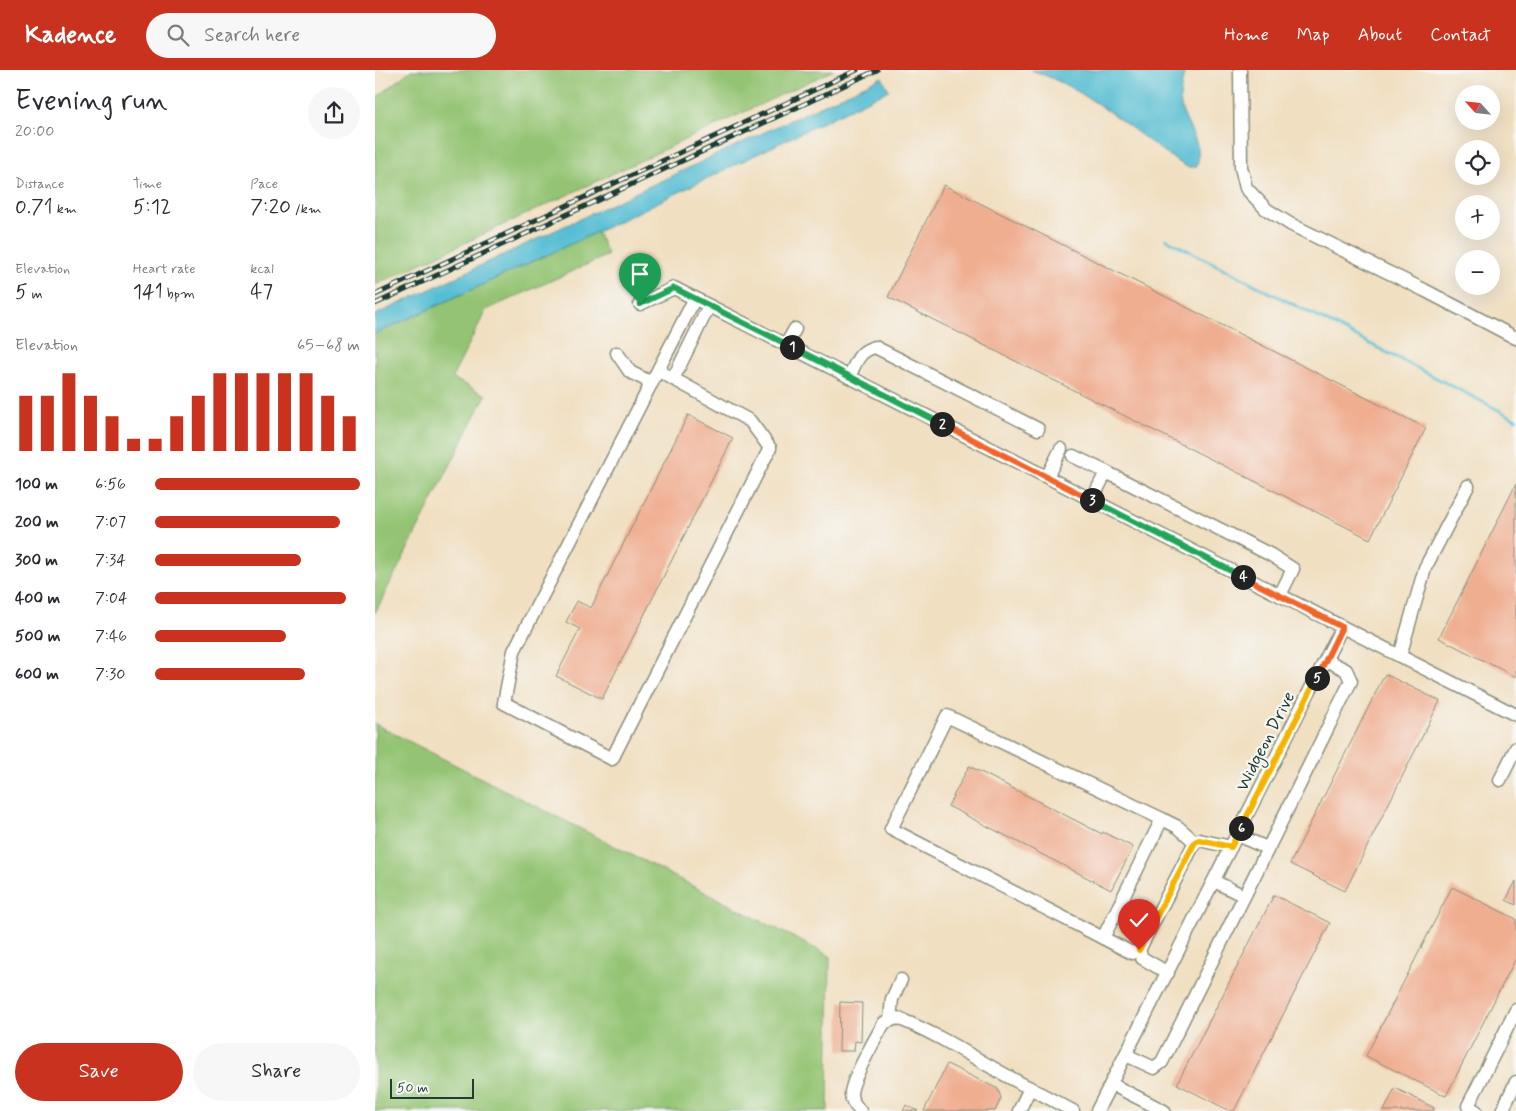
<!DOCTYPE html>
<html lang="en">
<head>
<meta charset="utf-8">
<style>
  body { margin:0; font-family:Mynerve,sans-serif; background:#f7f7f7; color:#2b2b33; height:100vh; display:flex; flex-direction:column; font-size:19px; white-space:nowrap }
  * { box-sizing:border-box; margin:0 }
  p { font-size:16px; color:#7c7c81 }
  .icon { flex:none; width:28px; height:28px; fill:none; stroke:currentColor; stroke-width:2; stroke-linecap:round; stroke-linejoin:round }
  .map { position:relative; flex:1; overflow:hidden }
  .side { display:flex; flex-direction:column; background:#fff; width:375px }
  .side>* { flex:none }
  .needle { width:32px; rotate:297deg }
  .controls { position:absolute; left:1080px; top:15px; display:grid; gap:10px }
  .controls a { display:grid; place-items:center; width:45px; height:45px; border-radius:50%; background:#fff; box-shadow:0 5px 20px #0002; font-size:25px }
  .scale { position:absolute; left:15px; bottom:12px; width:84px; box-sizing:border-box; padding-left:5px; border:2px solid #1f3d34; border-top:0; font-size:14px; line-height:18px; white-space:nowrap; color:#1f3d34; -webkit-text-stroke:4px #f6f6f2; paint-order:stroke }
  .pin { position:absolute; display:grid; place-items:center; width:42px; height:42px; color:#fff; margin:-51px -21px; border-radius:50% 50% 50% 0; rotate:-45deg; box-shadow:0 0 5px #0007 }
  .pin .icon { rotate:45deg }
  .km { position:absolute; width:25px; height:25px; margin:-12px; border-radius:50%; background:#222; color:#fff; font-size:14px; line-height:25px; text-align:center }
  .round { display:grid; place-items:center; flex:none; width:52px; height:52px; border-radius:26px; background:#f7f7f7 }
  .summary { display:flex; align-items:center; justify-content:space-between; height:85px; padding:0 15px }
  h1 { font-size:28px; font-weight:600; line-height:38px }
  .stats { display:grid; grid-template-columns:repeat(3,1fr); gap:8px; height:85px; padding:5px 15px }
  .stats div { display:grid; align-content:center }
  .stats b { font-size:21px; font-weight:600 }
  .stats small { font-size:14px; font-weight:400 }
  .stats p { font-size:14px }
  .chart { height:140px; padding:10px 15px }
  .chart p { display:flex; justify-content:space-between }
  .chart svg { width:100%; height:90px; margin-top:5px; stroke:#c8321e; stroke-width:6 }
  .action { display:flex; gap:10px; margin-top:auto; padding:10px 15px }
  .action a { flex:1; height:58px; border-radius:30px; background:#c8321e; color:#fff; font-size:20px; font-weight:600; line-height:58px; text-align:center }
  .action a+a { background:#f7f7f7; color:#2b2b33 }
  ul { padding:0 15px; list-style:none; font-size:16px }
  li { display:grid; grid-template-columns:80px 60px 1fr; align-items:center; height:38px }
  li i { height:12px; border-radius:6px; background:#c8321e }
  header { display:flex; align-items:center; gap:30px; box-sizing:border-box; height:70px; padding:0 25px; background:#c8321e; color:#fff }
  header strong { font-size:24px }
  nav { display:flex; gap:28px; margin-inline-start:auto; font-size:18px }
  .search { width:350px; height:45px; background:#f7f7f7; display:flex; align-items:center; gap:12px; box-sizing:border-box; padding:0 18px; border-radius:28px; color:#7c7c81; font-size:19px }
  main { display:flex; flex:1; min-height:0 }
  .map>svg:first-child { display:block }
  .green { fill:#94c473; stroke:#5a8054 }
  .water { fill:#56bed3; stroke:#3a7e84 }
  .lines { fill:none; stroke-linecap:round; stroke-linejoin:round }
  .stream { stroke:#56bed3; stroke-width:3 }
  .building { fill:#f0ae91 }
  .minor-casing { stroke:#888e7a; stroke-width:15 }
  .minor { stroke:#fff; stroke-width:12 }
  .rail-casing { stroke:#1f3d34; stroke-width:5 }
  .rail { stroke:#f6f6f2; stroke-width:3; stroke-dasharray:9; stroke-linecap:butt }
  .split-1-casing { stroke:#fff; stroke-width:10 }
  .split-2-casing { stroke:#fff; stroke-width:10 }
  .split-3-casing { stroke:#fff; stroke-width:10 }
  .split-4-casing { stroke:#fff; stroke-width:10 }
  .split-5-casing { stroke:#fff; stroke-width:10 }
  .split-6-casing { stroke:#fff; stroke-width:10 }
  .split-7-casing { stroke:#fff; stroke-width:10 }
  .split-1 { stroke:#22a559; stroke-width:6 }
  .split-2 { stroke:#22a559; stroke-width:6 }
  .split-3 { stroke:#f0652b; stroke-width:6 }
  .split-4 { stroke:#22a559; stroke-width:6 }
  .split-5 { stroke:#f0652b; stroke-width:6 }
  .split-6 { stroke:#f5b400; stroke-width:6 }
  .split-7 { stroke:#f5b400; stroke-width:6 }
  .labels { text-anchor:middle; stroke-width:4.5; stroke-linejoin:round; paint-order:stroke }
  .street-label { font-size:18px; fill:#1f3d34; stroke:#f6f6f2 }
</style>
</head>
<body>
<header>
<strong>Kadence</strong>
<div class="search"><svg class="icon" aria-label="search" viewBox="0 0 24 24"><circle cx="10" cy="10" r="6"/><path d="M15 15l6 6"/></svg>Search here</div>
<nav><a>Home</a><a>Map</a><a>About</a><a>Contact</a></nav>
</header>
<main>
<section class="side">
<div class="summary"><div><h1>Evening run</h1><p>20:00</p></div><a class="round"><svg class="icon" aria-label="share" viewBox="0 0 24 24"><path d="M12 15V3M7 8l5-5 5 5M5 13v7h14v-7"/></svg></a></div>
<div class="stats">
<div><p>Distance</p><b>0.71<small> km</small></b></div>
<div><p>Time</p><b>5:12</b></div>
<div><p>Pace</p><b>7:20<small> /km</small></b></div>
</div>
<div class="stats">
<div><p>Elevation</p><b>5<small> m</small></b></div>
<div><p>Heart rate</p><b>141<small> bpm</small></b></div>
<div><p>kcal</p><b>47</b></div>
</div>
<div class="chart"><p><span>Elevation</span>65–68 m</p>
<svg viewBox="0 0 160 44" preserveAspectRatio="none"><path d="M5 44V17M15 44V17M25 44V6M35 44V17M45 44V27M55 44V38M65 44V38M75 44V27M85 44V17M95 44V6M105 44V6M115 44V6M125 44V6M135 44V6M145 44V17M155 44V27"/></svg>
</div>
<ul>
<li><b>100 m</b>6:56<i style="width:100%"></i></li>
<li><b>200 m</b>7:07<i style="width:90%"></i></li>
<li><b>300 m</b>7:34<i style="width:71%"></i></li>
<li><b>400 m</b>7:04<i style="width:93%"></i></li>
<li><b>500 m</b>7:46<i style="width:64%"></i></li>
<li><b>600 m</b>7:30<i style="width:73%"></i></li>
</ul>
<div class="action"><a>Save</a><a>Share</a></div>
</section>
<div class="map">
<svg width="1141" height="1041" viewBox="0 0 1141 1041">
  <rect width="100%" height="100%" fill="#f6f6f2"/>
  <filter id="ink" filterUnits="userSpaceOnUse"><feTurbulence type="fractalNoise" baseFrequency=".02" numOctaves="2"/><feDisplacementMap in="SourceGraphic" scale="10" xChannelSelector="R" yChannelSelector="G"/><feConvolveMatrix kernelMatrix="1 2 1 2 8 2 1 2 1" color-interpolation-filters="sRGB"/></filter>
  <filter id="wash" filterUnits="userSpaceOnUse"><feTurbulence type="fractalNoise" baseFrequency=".0096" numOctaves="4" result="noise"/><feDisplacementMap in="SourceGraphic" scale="20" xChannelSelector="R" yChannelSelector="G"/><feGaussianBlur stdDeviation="1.12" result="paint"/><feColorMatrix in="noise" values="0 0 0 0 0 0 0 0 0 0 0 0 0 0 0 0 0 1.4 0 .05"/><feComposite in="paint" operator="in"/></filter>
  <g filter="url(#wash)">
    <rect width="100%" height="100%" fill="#f1dfc1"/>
    <g class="green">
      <path d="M36 0H459L0 215V29Z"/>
      <path d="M222 162 233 185 111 240 77 308 111 325 0 543V264Z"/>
      <path d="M0 654 455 886 453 1041H0Z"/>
    </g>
    <g class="water">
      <path d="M656 0H810C808 11 803 25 806 36 810 55 831 77 821 97H812L802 91C755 59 712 19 656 0Z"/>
      <path d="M507 7 514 20 222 162 0 264V245Z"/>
    </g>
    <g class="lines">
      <path class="stream" d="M791 169 1141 349"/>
    </g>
    <g id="blocks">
      <g class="building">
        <path d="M569 115 1051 358 995 469 513 227Z"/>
        <path d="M313 345 358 368 227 629 181 606 205 559 191 552 202 531 216 538Z"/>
        <path d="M1141 414V607L1064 568Z"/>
        <path d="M1010 604 1065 631 970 821 915 794Z"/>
        <path d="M594 696 727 764 728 762 758 777 736 820 573 736Z"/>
        <path d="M1141 811V835L1131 830Z"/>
        <path d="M1077 817 1141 849V888L1071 1026 991 986Z"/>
        <path d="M899 825 955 853 859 1041H855L802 1014Z"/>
        <path d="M465 932 487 933 486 972 480 971 479 981H464Z"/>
        <path d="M572 994 623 1019 626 1028 620 1041H549Z"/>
        <path d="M1020 1018 1059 1038 1058 1041H1009Z"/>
        <path d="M531 1035 543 1041H528Z"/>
      </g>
    </g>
  </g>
  <g filter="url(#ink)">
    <use href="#blocks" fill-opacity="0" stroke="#888e7a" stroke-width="1"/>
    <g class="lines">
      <defs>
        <g id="minor">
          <path d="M865 0 866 97 871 118 891 139 915 154 1049 220 1141 268"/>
          <path d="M265 234 299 218 1141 645"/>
          <path d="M411 275 420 259"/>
          <path d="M242 283 255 302 277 313"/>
          <path d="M284 301 375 351 395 378 237 689 129 633 139 581 320 228"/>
          <path d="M474 307C481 293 483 281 500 277L663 359"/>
          <path d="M298 309 334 236"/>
          <path d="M698 386 731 402"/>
          <path d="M672 407 686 379"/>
          <path d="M717 430 731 402 896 485 918 499 905 525"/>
          <path d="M1025 586 1050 498 1093 416"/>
          <path d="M1125 710 1141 678"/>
          <path d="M862 765 892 778"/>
          <path d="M839 811 869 826"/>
          <path d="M728 868 516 759 572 646 787 749"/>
          <path d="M764 880 757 883 728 868 787 749 803 757 820 772"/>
          <path d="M793 903 767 888 764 880 820 772 824 770 856 777"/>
          <path d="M515 950 517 929 526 910"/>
          <path d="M751 985 779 998 787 992 976 611 971 600 951 590"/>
          <path d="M736 1014 789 1041"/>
          <path d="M485 1041C481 1036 476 1031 476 1024 476 1010 501 968 509 953L522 948C569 966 610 996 655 1018"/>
          <path d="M644 1041 655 1018 698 1041"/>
          <path d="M722 1041 967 557"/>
          <path d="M1101 1041 1093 1036 1141 940"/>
          <path d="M1127 1041 1141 1012"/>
        </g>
      </defs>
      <use href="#minor" class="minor-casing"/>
      <use href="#minor" class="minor"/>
      <defs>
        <g id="rail">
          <path d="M0 225 482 0"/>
          <path d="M0 234 502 0"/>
        </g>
      </defs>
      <use href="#rail" class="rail-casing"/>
      <use href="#rail" class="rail"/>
    </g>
  </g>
  <g class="lines" filter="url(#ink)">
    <defs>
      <path id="split-1" d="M265 234 299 218 417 277"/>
      <path id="split-2" d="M417 277 567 354"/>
      <path id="split-3" d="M567 354 717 430"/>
      <path id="split-4" d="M717 430 868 507"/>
      <path id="split-5" d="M868 507 967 557 942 608"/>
      <path id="split-6" d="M866 758 942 608"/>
      <path id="split-7" d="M764 880 820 772 824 770 856 777 866 758"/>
    </defs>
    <use href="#split-1" class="split-1-casing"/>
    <use href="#split-2" class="split-2-casing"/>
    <use href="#split-3" class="split-3-casing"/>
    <use href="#split-4" class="split-4-casing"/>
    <use href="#split-5" class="split-5-casing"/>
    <use href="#split-6" class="split-6-casing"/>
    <use href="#split-7" class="split-7-casing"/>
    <use href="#split-1" class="split-1"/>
    <use href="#split-2" class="split-2"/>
    <use href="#split-3" class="split-3"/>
    <use href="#split-4" class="split-4"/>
    <use href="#split-5" class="split-5"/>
    <use href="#split-6" class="split-6"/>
    <use href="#split-7" class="split-7"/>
  </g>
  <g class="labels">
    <g class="street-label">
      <text transform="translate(890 671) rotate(-63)" y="6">Widgeon Drive</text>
    </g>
  </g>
</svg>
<div class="controls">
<a><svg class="needle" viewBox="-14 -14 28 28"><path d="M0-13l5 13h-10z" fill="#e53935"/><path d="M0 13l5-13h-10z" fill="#7c7c81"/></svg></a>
<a><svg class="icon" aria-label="locate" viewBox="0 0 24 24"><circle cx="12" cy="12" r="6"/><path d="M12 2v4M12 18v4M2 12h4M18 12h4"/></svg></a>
<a>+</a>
<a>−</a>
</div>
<div class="scale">50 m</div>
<div class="pin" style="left:265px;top:234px;background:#1e9e55"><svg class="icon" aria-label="arrive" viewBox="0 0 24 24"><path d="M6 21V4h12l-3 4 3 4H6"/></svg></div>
<div class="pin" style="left:764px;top:880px;background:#d93025"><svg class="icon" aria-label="check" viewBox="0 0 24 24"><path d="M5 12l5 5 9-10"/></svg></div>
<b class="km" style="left:417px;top:277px">1</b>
<b class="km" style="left:567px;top:354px">2</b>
<b class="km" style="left:717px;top:430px">3</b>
<b class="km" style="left:868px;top:507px">4</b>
<b class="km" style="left:942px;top:608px">5</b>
<b class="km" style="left:866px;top:758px">6</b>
</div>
</main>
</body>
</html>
